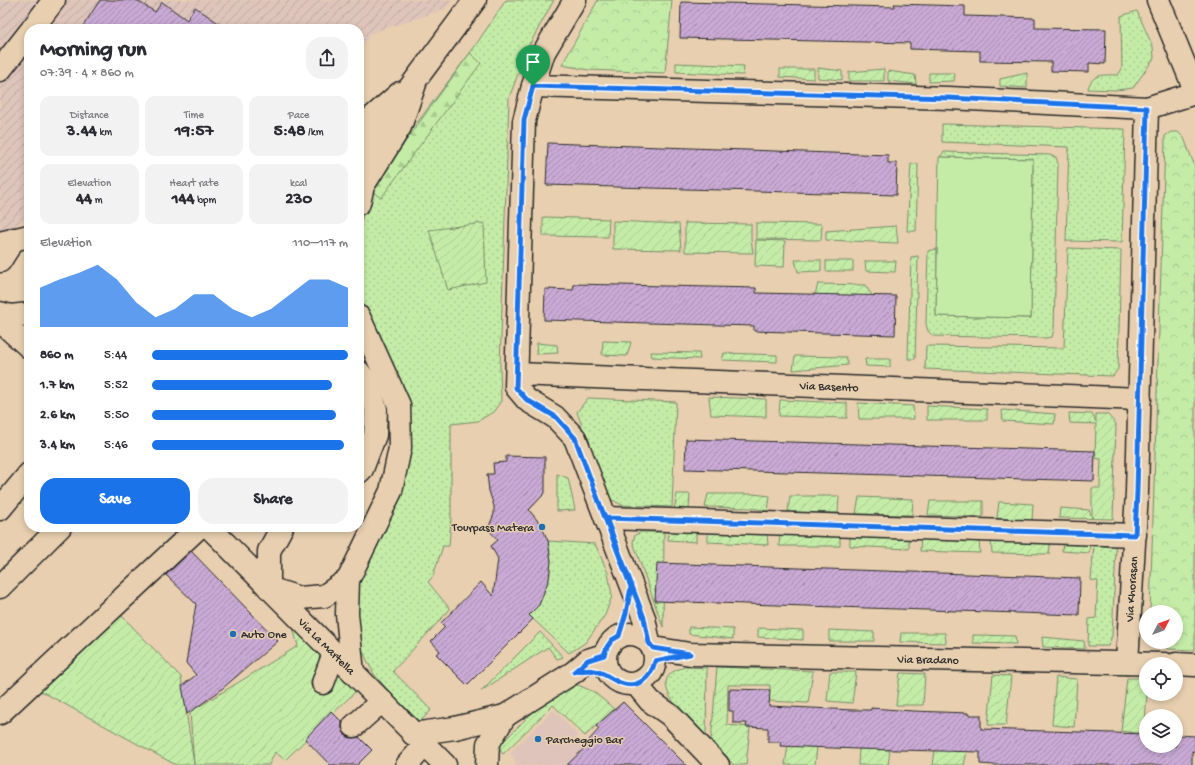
<!DOCTYPE html>
<html lang="en">
<head>
<meta charset="utf-8">
<style>
  body { margin:0; font-family:"Gochi Hand",sans-serif; background:#f2f2f3; color:#2b2b33; height:100vh; display:flex; flex-direction:column; font-size:15px; white-space:nowrap }
  * { box-sizing:border-box; margin:0 }
  p { font-size:13px; color:#7c7c81 }
  .icon { flex:none; width:22px; height:22px; fill:none; stroke:currentColor; stroke-width:2; stroke-linecap:round; stroke-linejoin:round }
  .map { position:relative; flex:1; overflow:hidden }
  .sheet { position:absolute; left:24px; top:24px; width:340px; height:508px; display:flex; flex-direction:column; background:#fff; border-radius:16px; box-shadow:0 2px 6px #0003 }
  .sheet>* { flex:none }
  .needle { width:26px; rotate:49deg }
  .fabs { position:absolute; left:1139px; top:605px; display:grid; gap:8px }
  .fabs a { display:grid; place-items:center; width:44px; height:44px; border-radius:50%; background:#fff; box-shadow:0 2px 6px #0003; font-size:20px }
  .pin { position:absolute; display:grid; place-items:center; width:34px; height:34px; color:#fff; margin:-41px -17px; border-radius:50% 50% 50% 0; rotate:-45deg; box-shadow:0 0 4px #0007 }
  .pin .icon { rotate:45deg }
  .round { display:grid; place-items:center; flex:none; width:42px; height:42px; border-radius:16px; background:#f2f2f3 }
  .overview { display:flex; align-items:center; justify-content:space-between; height:68px; padding:0 16px }
  h1 { font-size:22px; font-weight:800; line-height:30px }
  .stats { display:grid; grid-template-columns:repeat(3,1fr); gap:6px; height:68px; padding:4px 16px }
  .stats div { display:grid; align-content:center; border-radius:10px; background:#f2f2f3; text-align:center }
  .stats b { font-size:17px; font-weight:800 }
  .stats small { font-size:11px; font-weight:400 }
  .stats p { font-size:11px }
  .chart { height:112px; padding:8px 16px }
  .chart p { display:flex; justify-content:space-between }
  .chart svg { width:100%; height:72px; margin-top:4px; fill:#1a73e8; opacity:.7 }
  .action { display:flex; gap:8px; margin-top:auto; padding:8px 16px }
  .action a { flex:1; height:46px; border-radius:16px; background:#1a73e8; color:#fff; font-size:16px; font-weight:800; line-height:46px; text-align:center }
  .action a+a { background:#f2f2f3; color:#2b2b33 }
  ul { padding:0 16px; list-style:none; font-size:13px }
  li { display:grid; grid-template-columns:64px 48px 1fr; align-items:center; height:30px }
  li i { height:10px; border-radius:5px; background:#1a73e8 }
  .map>svg:first-child { display:block }
  .built { fill:#dec4ba }
  .industrial { fill:url(#industrial-furrows) }
  .grass { fill:url(#grass-dots); stroke:#788c69 }
  .forest { fill:url(#forest-firs); stroke:#788c69 }
  .park { fill:url(#park-crowns); stroke:#788c69 }
  .garden { fill:url(#garden-furrows); stroke:#788c69 }
  .pitch { fill:#c4eca7; stroke:#788c69 }
  .building { fill:url(#building-hatch); stroke:#2b2b2b }
  .lines { fill:none; stroke-linecap:round; stroke-linejoin:round }
  .minor-casing { stroke:#2b2b2b; stroke-width:25 }
  .highway-casing { stroke:#2b2b2b; stroke-width:25 }
  .minor { stroke:#e7cfaf; stroke-width:22 }
  .highway { stroke:#e7cfaf; stroke-width:22 }
  .route-casing { stroke:#fff; stroke-width:8 }
  .route { stroke:#1a73e8; stroke-width:5 }
  .poi-dot { fill:#1f6fb2; stroke:#e7cfaf; stroke-width:1.5 }
  .labels { text-anchor:middle; stroke-width:3; stroke-linejoin:round; paint-order:stroke }
  .street-label { font-size:12px; fill:#2b2b2b; stroke:#e7cfaf }
  .poi-label { font-size:12px; fill:#2b2b2b; stroke:#e7cfaf; text-anchor:start }
</style>
</head>
<body>
<div class="map">
<svg width="1195" height="765" viewBox="0 0 1195 765">
  <defs>
    <pattern id="industrial-furrows" width="10" height="10" patternUnits="userSpaceOnUse"><rect width="10" height="10" fill="#dec4ba"/><path d="M-1 1l2-2M0 10L10 0M9 11l2-2" fill="none" stroke="#bfa9a0"/></pattern>
    <pattern id="grass-dots" width="8" height="8" patternUnits="userSpaceOnUse"><rect width="8" height="8" fill="#c4eca7"/><path d="M2 2h.1M6 6h.1" fill="none" stroke="#a9cb90" stroke-width="1.8" stroke-linecap="round"/></pattern>
    <pattern id="forest-firs" width="22" height="20" patternUnits="userSpaceOnUse"><rect width="22" height="20" fill="#c4eca7"/><path d="M5 1l3.5 6h-7zM16 11l3.5 6h-7z" fill="#a9cb90"/></pattern>
    <pattern id="park-crowns" width="20" height="18" patternUnits="userSpaceOnUse"><rect width="20" height="18" fill="#c4eca7"/><path d="M2 6a3 3 0 1 1 6 0M12 15a3 3 0 1 1 6 0" fill="none" stroke="#a9cb90"/></pattern>
    <pattern id="garden-furrows" width="10" height="10" patternUnits="userSpaceOnUse"><rect width="10" height="10" fill="#c4eca7"/><path d="M-1 1l2-2M0 10L10 0M9 11l2-2" fill="none" stroke="#a9cb90"/></pattern>
    <pattern id="building-hatch" width="6" height="6" patternUnits="userSpaceOnUse"><rect width="6" height="6" fill="#caaad5"/><path d="M-1 1l2-2M0 6l6-6M5 7l2-2" fill="none" stroke="#a48bad"/></pattern>
  </defs>
  <rect width="100%" height="100%" fill="#e7cfaf"/>
  <filter id="ink" filterUnits="userSpaceOnUse"><feTurbulence type="fractalNoise" baseFrequency=".025" numOctaves="2"/><feDisplacementMap in="SourceGraphic" scale="8" xChannelSelector="R" yChannelSelector="G"/><feConvolveMatrix kernelMatrix="1 2 1 2 8 2 1 2 1" color-interpolation-filters="sRGB"/></filter>
  <g filter="url(#ink)">
    <path class="built" d="M554 710 578 736 575 739 599 765H517L514 758 510 753Z"/>
    <path class="industrial" d="M0 0H452L445 9 371 33 359 51V29H29V218L6 230 0 231Z"/>
    <g class="grass">
      <path d="M506 0H554L528 47 509 98 500 366 501 401 493 412 478 421 451 424V518L449 546H443L433 576 428 582 450 609 393 671 431 710 420 722 395 698 374 674 357 640 354 607 363 568 401 491 410 458 409 426 361 299 359 280V229L370 190 391 157 473 49Z"/>
      <path d="M1137 11 1153 47 1154 58 1133 88 1116 90 1088 89C1092 73 1104 75 1118 75L1122 69 1121 16Z"/>
      <path d="M942 124 1125 129 1122 242 1066 241 1069 147 942 142Z"/>
      <path d="M944 152 1049 155 1056 157 1058 164 1054 329 1052 337 1045 338 933 336 928 331 926 324 928 251 937 249 936 316 1031 318 1033 159 940 157Z"/>
      <path d="M911 164H918L916 231H907Z"/>
      <path d="M1068 248 1121 250 1118 369 1113 376 925 369 926 346 1064 348Z"/>
      <path d="M918 256 915 359H908L911 257Z"/>
      <path d="M588 398 676 402 672 507 622 505 607 497 577 412Z"/>
      <path d="M557 474 568 478 575 510 557 511Z"/>
      <path d="M641 532H664L663 627 633 542 635 535Z"/>
      <path d="M548 541 595 544 608 573 612 596 605 615 585 643 569 653 529 615 539 605 549 579 551 561Z"/>
      <path d="M1094 544 1116 548 1112 636 1108 646H1088L1089 619 1096 618 1098 581 1091 580Z"/>
      <path d="M540 632 563 657 557 659 548 647 481 691Z"/>
      <path d="M686 667 707 668 706 737C690 721 638 677 686 667Z"/>
    </g>
    <path class="forest" d="M470 53 481 63 381 198 370 190Z"/>
    <g class="park">
      <path d="M598 0H672L665 73 589 70 562 65Z"/>
      <path d="M1171 132H1178L1184 138 1195 167V650L1168 649 1158 642H1176V612H1150L1165 143V136Z"/>
    </g>
    <g class="garden">
      <path d="M676 63 744 66 743 75 676 72Z"/>
      <path d="M818 68 842 71V80L818 78Z"/>
      <path d="M780 69H814V79L780 77Z"/>
      <path d="M884 69V81H849V72Z"/>
      <path d="M888 71 915 75 916 84 888 81Z"/>
      <path d="M929 73H955L954 81 929 82Z"/>
      <path d="M1027 73V88L1000 86V79Z"/>
      <path d="M543 217 609 219 608 237 543 236Z"/>
      <path d="M613 221 679 224 681 250 613 249Z"/>
      <path d="M484 223 486 282 448 290 429 230Z"/>
      <path d="M685 223 751 224V239L753 253 685 252Z"/>
      <path d="M756 223 822 224 821 240 756 239Z"/>
      <path d="M896 226 898 243 826 240V231Z"/>
      <path d="M756 240 785 241 784 267 755 266Z"/>
      <path d="M795 260H821V271L798 272Z"/>
      <rect x="826" y="261" width="27" height="10"/>
      <path d="M865 261H896L895 272 866 271Z"/>
      <path d="M818 284 865 285 873 297 815 295Z"/>
      <path d="M603 341 631 342 627 356 602 355Z"/>
      <path d="M537 343 557 345 558 353 536 354Z"/>
      <path d="M651 352 699 353 700 359 652 357Z"/>
      <path d="M724 353 777 355V362L722 360Z"/>
      <path d="M795 356 846 357 848 365 793 370Z"/>
      <path d="M865 359H890V367L866 366Z"/>
      <path d="M709 397 766 399V417L711 415Z"/>
      <path d="M780 400 847 403V418L779 416Z"/>
      <path d="M858 403 913 406 914 419H859Z"/>
      <path d="M927 406 987 409V420H927Z"/>
      <path d="M1002 410 1055 414 1054 424 1003 421Z"/>
      <path d="M1069 413 1092 414 1096 422V414H1107L1116 424 1113 519 1059 518 1060 508 1089 510 1092 518V488H1100L1101 459 1095 458 1096 424 1070 423Z"/>
      <path d="M677 494H690L689 509 674 510Z"/>
      <path d="M708 494H753L770 496 768 511 752 508 705 507Z"/>
      <path d="M790 496H839L838 513 788 512Z"/>
      <path d="M859 497 913 499 912 515 856 514Z"/>
      <path d="M930 501H983V517L928 515Z"/>
      <path d="M999 502 1033 504 1032 521 997 518Z"/>
      <path d="M669 530H696V542L668 540Z"/>
      <path d="M708 532 767 534 768 545 708 542Z"/>
      <path d="M780 534H840V546H779Z"/>
      <path d="M850 536 909 539V549L850 546Z"/>
      <path d="M921 537 979 540 980 553 920 551Z"/>
      <path d="M991 540 1050 544 1049 554 992 553Z"/>
      <path d="M1063 542 1090 543 1089 553 1062 551Z"/>
      <path d="M119 613 181 677 194 764 190 712 298 646 293 627 356 691 285 760 275 752 269 765H176L30 685Z"/>
      <path d="M689 627 733 629V639L689 634Z"/>
      <path d="M758 628 803 630V640L758 637Z"/>
      <path d="M829 630 874 632V641H829Z"/>
      <path d="M901 633H945L946 643 900 642Z"/>
      <path d="M973 635 1015 636 1016 644 973 643Z"/>
      <path d="M1042 637 1084 641 1085 649 1043 647Z"/>
      <path d="M717 667 813 671 808 703 769 701 770 685H728L727 725 750 727 746 765H734L711 742Z"/>
      <path d="M830 672H856L852 703 827 701Z"/>
      <path d="M900 673 925 674 923 705H896Z"/>
      <path d="M993 675 1011 676 1006 725H988Z"/>
      <path d="M1056 677 1077 679 1074 727 1052 725Z"/>
      <path d="M1127 678H1146L1147 694 1144 734 1121 731Z"/>
      <path d="M578 685 594 692 614 709 585 736 553 705 503 754 498 747C522 724 545 694 578 685Z"/>
      <path d="M788 746 817 747 815 765H785Z"/>
      <path d="M859 749 890 750 888 765H858Z"/>
      <path d="M935 750 967 751 964 765H933Z"/>
    </g>
    <path class="pitch" d="M939 157 1033 159 1031 318 936 316Z"/>
    <g class="building">
      <path d="M100 0H136L155 12 162 2 187 20 195 7 227 29H81Z"/>
      <path d="M681 2 895 7 894 4 965 6V16L1035 18V28L1106 29 1105 64 1089 63V72L1051 71V62L980 61V51L910 49V43L680 38Z"/>
      <path d="M548 143 888 155V163H897L896 195 546 185Z"/>
      <path d="M574 284 756 288V293L896 296 895 335 754 331V326L544 320 545 289 573 290Z"/>
      <path d="M686 439 1095 451 1094 481 685 469Z"/>
      <path d="M506 456 545 457V493L529 510 541 525 548 541 551 561 549 579 539 605 529 615 533 619 467 685 436 654 440 651 431 641 445 627 441 623 481 582 493 596 498 559 491 546 498 540 488 529 494 514V506L489 491 487 474H494L493 463 506 462Z"/>
      <path d="M191 551 278 641 217 693 187 714 182 686 196 675 186 663 196 604 166 575Z"/>
      <path d="M657 563 1080 578 1079 615 655 601Z"/>
      <path d="M729 689 770 690 769 706 853 710H871V708L913 711 968 713V715H981V729L1146 734V746H1176V735L1195 736V752L1192 751V765H994L980 764V752L859 749 780 746 781 742H768V728L746 727 747 723H733V711H729Z"/>
      <path d="M623 702 686 765H567L591 742 589 740 599 729 596 726Z"/>
      <path d="M331 711 342 722V728L345 735 350 738 359 737 372 750 357 765H330L305 739Z"/>
    </g>
    <g class="lines">
      <defs>
        <g id="minor">
          <path d="M575 0 544 52 533 86 524 121 516 387 527 400 555 417 575 438 644 618 649 643"/>
          <path d="M1158 0 1195 90"/>
          <path d="M32 29 54 0"/>
          <path d="M0 70 29 33"/>
          <path d="M533 86 949 98 1147 108 1195 93"/>
          <path d="M359 129 400 93"/>
          <path d="M359 203 363 186 400 127 415 84"/>
          <path d="M0 243 29 236"/>
          <path d="M0 261 14 239"/>
          <path d="M0 313 11 316 29 314"/>
          <path d="M0 321 29 347"/>
          <path d="M359 372 368 384 376 409 375 435 362 469 359 472"/>
          <path d="M517 374 1140 399"/>
          <path d="M0 509 29 474"/>
          <path d="M606 518 1135 535"/>
          <path d="M209 527 445 765"/>
          <path d="M282 527 269 551V588L299 598 324 596 348 580"/>
          <circle cx="630" cy="659" r="25"/>
          <path d="M653 648 690 654 1165 664"/>
          <path d="M1127 663 1137 492 1147 108"/>
          <path d="M1176 664 1195 665"/>
          <path d="M353 673 347 614 348 580 391 491 400 448 399 405 359 317"/>
          <path d="M323 683 334 653"/>
          <path d="M636 684 650 701 670 715 718 765"/>
          <path d="M0 713 199 527"/>
          <path d="M354 726 382 701"/>
          <path d="M413 734 455 728 505 716 574 672 588 660 604 655"/>
          <path d="M407 765 425 745"/>
          <path d="M487 765 488 744 505 716"/>
        </g>
        <g id="highway">
          <path d="M359 156 475 0"/>
          <path d="M0 587 60 527"/>
        </g>
      </defs>
      <use href="#minor" class="minor-casing"/>
      <use href="#highway" class="highway-casing"/>
      <use href="#minor" class="minor"/>
      <use href="#highway" class="highway"/>
    </g>
  </g>
  <g class="lines" filter="url(#ink)">
    <defs>
      <path id="route" d="M533 86 524 120 516 388 527 400 556 417 575 438 631 587 626 613 619 636 612 640 607 647 604 655 588 660 574 672C580 671 589 669 595 671 605 673 612 680 621 683 638 689 651 678 655 661L690 654 653 648 649 643 644 618 606 518 1135 535 1137 492 1147 108 949 98 533 86"/>
    </defs>
    <use href="#route" class="route-casing"/>
    <use href="#route" class="route"/>
  </g>
  <g class="poi-dot">
    <circle cx="542" cy="527" r="4"/>
    <circle cx="233" cy="634" r="4"/>
    <circle cx="538" cy="739" r="4"/>
  </g>
  <g class="labels">
    <g class="street-label">
      <text transform="translate(829 386) rotate(2)" y="4">Via Basento</text>
      <text transform="translate(1131 589) rotate(-86)" y="4">Via Khorasan</text>
      <text transform="translate(327 646) rotate(45)" y="4">Via La Martella</text>
      <text transform="translate(928 659) rotate(1)" y="4">Via Bradano</text>
    </g>
    <g class="poi-label">
      <text x="534" y="531" text-anchor="end">Tourpass Matera</text>
      <text x="241" y="638">Auto One</text>
      <text x="546" y="743">Parcheggio Bar</text>
    </g>
  </g>
</svg>
<div class="fabs">
<a><svg class="needle" viewBox="-14 -14 28 28"><path d="M0-13l5 13h-10z" fill="#e53935"/><path d="M0 13l5-13h-10z" fill="#7c7c81"/></svg></a>
<a><svg class="icon" aria-label="locate" viewBox="0 0 24 24"><circle cx="12" cy="12" r="6"/><path d="M12 2v4M12 18v4M2 12h4M18 12h4"/></svg></a>
<a><svg class="icon" aria-label="layers" viewBox="0 0 24 24"><path d="M12 4l9 5-9 5-9-5zM3 14l9 5 9-5"/></svg></a>
</div>
<div class="pin" style="left:533px;top:86px;background:#1e9e55"><svg class="icon" aria-label="arrive" viewBox="0 0 24 24"><path d="M6 21V4h12l-3 4 3 4H6"/></svg></div>
<section class="sheet">
<div class="overview"><div><h1>Morning run</h1><p>07:39 · 4 × 860 m</p></div><a class="round"><svg class="icon" aria-label="share" viewBox="0 0 24 24"><path d="M12 15V3M7 8l5-5 5 5M5 13v7h14v-7"/></svg></a></div>
<div class="stats">
<div><p>Distance</p><b>3.44<small> km</small></b></div>
<div><p>Time</p><b>19:57</b></div>
<div><p>Pace</p><b>5:48<small> /km</small></b></div>
</div>
<div class="stats">
<div><p>Elevation</p><b>44<small> m</small></b></div>
<div><p>Heart rate</p><b>144<small> bpm</small></b></div>
<div><p>kcal</p><b>230</b></div>
</div>
<div class="chart"><p><span>Elevation</span>110–117 m</p>
<svg viewBox="0 0 160 44" preserveAspectRatio="none"><path d="M0 44V20L10 15L20 11L30 6L40 15L50 29L60 38L70 33L80 24L90 24L100 33L110 38L120 33L130 24L140 15L150 15L160 20V44z"/></svg>
</div>
<ul>
<li><b>860 m</b>5:44<i style="width:100%"></i></li>
<li><b>1.7 km</b>5:52<i style="width:92%"></i></li>
<li><b>2.6 km</b>5:50<i style="width:94%"></i></li>
<li><b>3.4 km</b>5:46<i style="width:98%"></i></li>
</ul>
<div class="action"><a>Save</a><a>Share</a></div>
</section>
</div>
</body>
</html>
